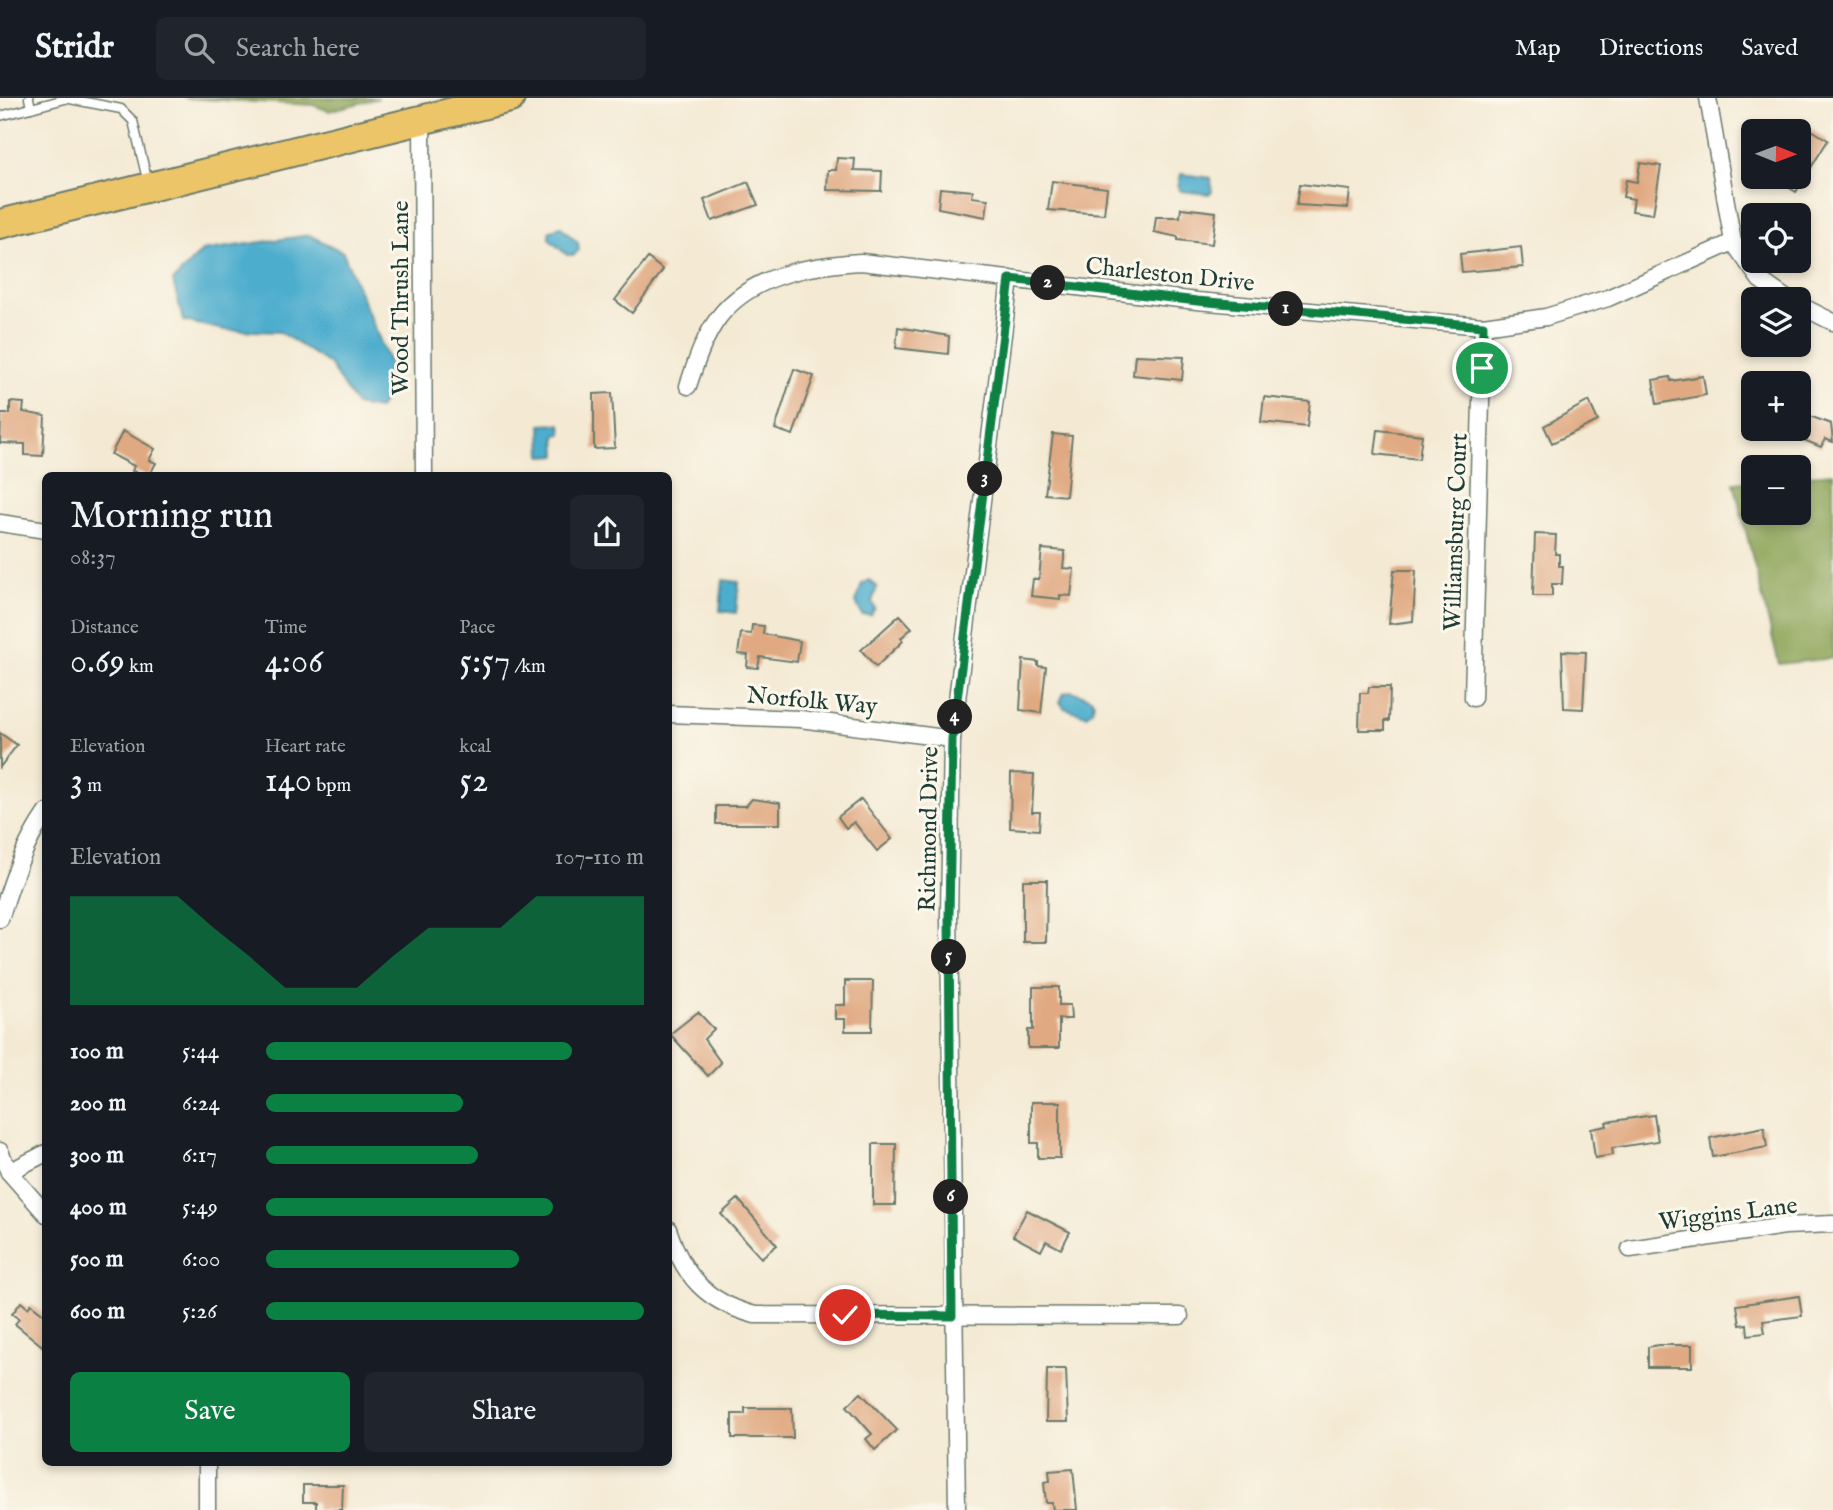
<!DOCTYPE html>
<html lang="en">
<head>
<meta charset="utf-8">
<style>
  body { margin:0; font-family:"IM FELL English",serif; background:#20242c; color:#f1f3f6; height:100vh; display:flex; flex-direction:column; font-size:26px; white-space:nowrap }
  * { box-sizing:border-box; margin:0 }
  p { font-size:23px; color:#9ea1a6 }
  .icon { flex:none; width:38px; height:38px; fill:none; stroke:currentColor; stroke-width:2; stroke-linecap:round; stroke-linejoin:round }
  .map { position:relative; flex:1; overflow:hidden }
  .drawer { position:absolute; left:42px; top:374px; width:630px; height:994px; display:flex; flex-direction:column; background:#171b24; border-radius:10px; box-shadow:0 4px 10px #0003 }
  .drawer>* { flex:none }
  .needle { width:46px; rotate:91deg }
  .controls { position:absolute; left:1741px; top:21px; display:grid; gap:14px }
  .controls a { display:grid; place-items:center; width:70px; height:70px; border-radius:10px; background:#171b24; box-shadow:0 4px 10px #0003; font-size:35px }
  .pin { position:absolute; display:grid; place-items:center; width:60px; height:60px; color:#fff; margin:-30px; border:4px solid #fff; border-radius:50%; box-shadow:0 2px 7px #0007 }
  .km { position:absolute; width:35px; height:35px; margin:-18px; border-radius:50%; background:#222; color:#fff; font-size:19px; line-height:35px; text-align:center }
  .round { display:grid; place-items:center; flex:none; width:74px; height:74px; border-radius:10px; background:#20242c }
  .head { display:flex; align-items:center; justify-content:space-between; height:119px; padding:0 28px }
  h1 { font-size:38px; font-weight:600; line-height:52px }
  .stats { display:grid; grid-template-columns:repeat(3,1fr); gap:10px; height:119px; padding:7px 28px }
  .stats div { display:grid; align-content:center }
  .stats b { font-size:35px; font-weight:600 }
  .stats small { font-size:19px; font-weight:400 }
  .stats p { font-size:19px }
  .chart { height:196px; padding:14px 28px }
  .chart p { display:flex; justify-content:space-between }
  .chart svg { width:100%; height:126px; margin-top:7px; fill:#0b8043; opacity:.7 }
  .action { display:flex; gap:14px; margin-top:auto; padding:14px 28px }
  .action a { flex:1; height:80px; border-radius:10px; background:#0b8043; color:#fff; font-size:28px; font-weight:600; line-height:80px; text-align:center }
  .action a+a { background:#20242c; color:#f1f3f6 }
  ul { padding:0 28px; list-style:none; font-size:23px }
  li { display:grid; grid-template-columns:112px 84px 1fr; align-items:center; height:52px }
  li i { height:18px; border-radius:9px; background:#0b8043 }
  header { display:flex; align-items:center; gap:42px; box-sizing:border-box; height:98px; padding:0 35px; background:#171b24; border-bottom:2px solid #363941 }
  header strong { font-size:33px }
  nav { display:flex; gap:38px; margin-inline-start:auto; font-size:24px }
  .search { width:490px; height:63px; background:#20242c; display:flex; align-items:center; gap:18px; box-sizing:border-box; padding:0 24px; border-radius:10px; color:#9ea1a6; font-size:26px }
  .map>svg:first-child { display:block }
  .forest { fill:#8aa354; stroke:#547044; stroke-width:2 }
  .water { fill:#4eadcd; stroke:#367580; stroke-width:2 }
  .building { fill:#e0a981 }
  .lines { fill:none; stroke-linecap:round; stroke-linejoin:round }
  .lane-casing { stroke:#6a7a6c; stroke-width:11 }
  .street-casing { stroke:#6a7a6c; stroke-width:19 }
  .highway-casing { stroke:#6a7a6c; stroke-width:32 }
  .lane { stroke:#fff; stroke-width:8 }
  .street { stroke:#fff; stroke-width:16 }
  .highway { stroke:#edc569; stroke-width:28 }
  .route-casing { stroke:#fff; stroke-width:14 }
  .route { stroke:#0b8043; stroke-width:9 }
  .labels { text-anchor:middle; stroke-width:6; stroke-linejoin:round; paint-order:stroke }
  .street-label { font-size:24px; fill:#1f3d34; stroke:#fbf7ec }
</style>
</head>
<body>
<header>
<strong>Stridr</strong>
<div class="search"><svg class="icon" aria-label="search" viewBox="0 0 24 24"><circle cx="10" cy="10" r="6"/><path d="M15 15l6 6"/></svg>Search here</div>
<nav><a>Map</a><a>Directions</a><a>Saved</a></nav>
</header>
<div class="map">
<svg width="1833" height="1412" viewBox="0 0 1833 1412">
  <rect width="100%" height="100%" fill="#fbf7ec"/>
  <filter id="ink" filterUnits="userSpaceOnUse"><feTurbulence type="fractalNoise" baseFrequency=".0143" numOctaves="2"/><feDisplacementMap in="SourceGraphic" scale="14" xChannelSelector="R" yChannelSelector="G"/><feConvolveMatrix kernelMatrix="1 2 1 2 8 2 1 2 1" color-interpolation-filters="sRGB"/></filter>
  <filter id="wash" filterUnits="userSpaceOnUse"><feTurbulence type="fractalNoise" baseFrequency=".00686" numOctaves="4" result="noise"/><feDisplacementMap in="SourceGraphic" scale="28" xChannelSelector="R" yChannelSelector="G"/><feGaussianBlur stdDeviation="1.57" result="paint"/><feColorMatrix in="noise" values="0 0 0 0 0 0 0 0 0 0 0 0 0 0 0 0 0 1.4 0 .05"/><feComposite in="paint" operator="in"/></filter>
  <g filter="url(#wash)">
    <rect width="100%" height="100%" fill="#f4ead4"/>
    <g class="forest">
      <path d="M184 0H379L329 13 313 7Z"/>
      <path d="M1833 375V560L1779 566 1734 385 1753 383 1754 415H1799V378Z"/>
    </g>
    <g class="water">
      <path d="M1181 76 1211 80 1212 94 1209 96 1181 93 1178 90Z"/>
      <path d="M560 128 578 145 579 152 574 157H567L549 141V134Z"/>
      <path d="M309 137 343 154 389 264 393 287 379 311 356 307 329 266 280 234 225 232 183 223 173 183 202 153Z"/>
      <path d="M561 326 562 336 556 337 557 357 542 358 541 327Z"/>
      <path d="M723 482 739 484 736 515 720 513Z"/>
      <path d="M869 482 877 489 872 504 875 510 871 517H862L856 504 862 486Z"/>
      <path d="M1071 593 1091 600 1094 605 1092 613 1086 617 1064 610 1060 604 1064 595Z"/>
    </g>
    <g id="blocks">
      <g class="building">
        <path d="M1810 31 1828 42 1796 94 1771 79H1799V49Z"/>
        <path d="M837 60 855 61 854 72 882 73 881 93 827 92 828 72H836Z"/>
        <path d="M1640 65 1661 68 1653 116 1632 113 1634 101 1623 99 1626 82 1637 84Z"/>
        <path d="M1052 83 1107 90 1104 116 1048 112Z"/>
        <path d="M748 84 758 107 712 123 704 102Z"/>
        <path d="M1300 86 1350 92 1348 110 1297 107Z"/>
        <path d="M940 90 973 93 972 99 988 101 986 119 938 110Z"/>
        <path d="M1181 110 1216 114 1212 146 1178 142V139L1154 134 1156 119H1180Z"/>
        <path d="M1521 149 1523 169 1462 174 1460 156Z"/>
        <path d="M648 160 663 172 632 215 615 202Z"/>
        <path d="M898 229 949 238 948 256 896 250Z"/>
        <path d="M1135 257 1184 259 1182 282 1133 277Z"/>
        <path d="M794 271 814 278 793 337 775 331Z"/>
        <path d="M1703 278 1706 297 1657 306 1653 282 1670 279 1671 283Z"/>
        <path d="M612 295 615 350 594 351V296Z"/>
        <path d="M1264 299 1310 304 1307 329 1261 324Z"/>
        <path d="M1589 303 1598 323 1552 345 1544 328Z"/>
        <path d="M10 304 24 305 23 314 45 318 43 358 25 357V346L0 345 1 316H10Z"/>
        <path d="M1799 314 1831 326 1833 344 1825 341 1821 349 1799 340Z"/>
        <path d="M1378 332 1422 337 1419 361 1375 356Z"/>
        <path d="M123 333 155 351 149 362 156 365 149 378 132 373 134 368 111 356Z"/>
        <path d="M1053 336 1072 338 1066 398 1045 396Z"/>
        <path d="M1535 436 1556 437 1555 456H1559V468H1563L1562 486H1552V498H1533Z"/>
        <path d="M1042 451 1065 453 1063 470 1074 471 1071 498 1060 497V501L1031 498 1033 481H1039Z"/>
        <path d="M1394 472H1416L1413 523 1389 526Z"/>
        <path d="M900 517 912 530 901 540 903 543 876 569 861 552Z"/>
        <path d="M752 527 764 528 763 536 800 543 797 564 760 559 758 570 747 569 748 557 738 556 741 535 751 536Z"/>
        <path d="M1562 553 1586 554 1583 611 1564 610Z"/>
        <path d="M1023 562 1038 564V568L1046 569 1041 615 1020 612Z"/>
        <path d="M1369 589H1390L1389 623 1385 622V632H1359L1360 595H1368Z"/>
        <path d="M0 635 17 647 0 669Z"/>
        <path d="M1011 675 1034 676 1032 714H1040L1039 732 1010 730Z"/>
        <path d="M752 701 780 705V726H716V708H746Z"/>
        <path d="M861 701 892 741 877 753 854 724 846 730 838 719Z"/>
        <path d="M1023 782H1047L1046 844H1023Z"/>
        <path d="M845 883H873L872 933H845V921H835V907H845Z"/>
        <path d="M1033 889H1059V907H1070L1071 921H1059V950H1028V932H1033Z"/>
        <path d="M698 914 714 931 704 941 721 965 708 978 670 936Z"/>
        <path d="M1031 1004H1060V1060H1038V1045H1031Z"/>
        <path d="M1654 1017 1658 1043 1612 1050 1613 1057 1595 1060 1591 1031 1607 1028 1606 1024Z"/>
        <path d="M1764 1029 1767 1049 1713 1059 1710 1040Z"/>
        <path d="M873 1046H896L895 1107H873Z"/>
        <path d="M738 1101 777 1147 761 1160 721 1116Z"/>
        <path d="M1027 1112 1070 1134 1061 1151 1046 1143 1041 1153 1013 1138Z"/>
        <path d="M1799 1198 1802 1218 1763 1223 1765 1235 1748 1237 1747 1226 1740 1227 1737 1207Z"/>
        <path d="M21 1204 28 1210 31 1206 46 1218V1251L15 1226 19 1221 12 1216Z"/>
        <path d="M1658 1247H1692V1269H1648V1249Z"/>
        <path d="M1047 1271H1066L1068 1324H1046Z"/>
        <path d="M861 1295 897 1332 875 1352 866 1341 872 1336 847 1308Z"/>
        <path d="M745 1310H792L793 1340H732V1316H745Z"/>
        <path d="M1073 1371 1077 1412H1053L1052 1405H1046L1044 1384 1050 1383 1049 1373Z"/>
        <path d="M303 1387H343L342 1412H316V1404H303Z"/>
      </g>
    </g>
  </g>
  <g filter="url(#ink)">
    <use href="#blocks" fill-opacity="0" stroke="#6a7a6c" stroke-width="2"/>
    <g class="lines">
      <defs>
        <g id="lane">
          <path d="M29 0 31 10 65 1"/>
          <path d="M65 0 121 11 133 23 148 85"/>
          <path d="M0 18 31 10"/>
        </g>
        <g id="street">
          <path d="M1708 0 1733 144 1760 182 1787 201"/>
          <path d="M422 22 424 378"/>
          <path d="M1799 207 1833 224"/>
          <path d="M688 288C696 264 704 239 719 219 752 176 812 167 861 164L1197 203 1483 228 1546 219 1608 200 1733 144"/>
          <path d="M0 425 46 432"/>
          <path d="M1473 600 1483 228"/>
          <path d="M668 616 800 621 952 641"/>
          <path d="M0 821C12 783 23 748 46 715"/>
          <path d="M0 1053 9 1074 46 1116"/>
          <path d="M9 1074 46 1055"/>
          <path d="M668 1131C683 1178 706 1204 755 1217L1180 1218"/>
          <path d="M1630 1151 1785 1128 1833 1126"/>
          <path d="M207 1365V1412"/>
          <path d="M957 1412 949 819 952 641 1010 181"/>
        </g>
        <path id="highway" d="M0 126 510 0"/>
      </defs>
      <use href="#lane" class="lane-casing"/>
      <use href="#street" class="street-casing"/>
      <use href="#highway" class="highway-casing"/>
      <use href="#lane" class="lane"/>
      <use href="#street" class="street"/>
      <use href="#highway" class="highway"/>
    </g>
  </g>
  <g class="lines" filter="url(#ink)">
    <defs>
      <path id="route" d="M845 1217 952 1218 949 819 952 641 1010 181 1197 203 1483 228 1482 270"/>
    </defs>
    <use href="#route" class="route-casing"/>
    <use href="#route" class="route"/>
  </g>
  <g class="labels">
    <g class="street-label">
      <text transform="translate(1170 176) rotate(6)" y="8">Charleston Drive</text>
      <text transform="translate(400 200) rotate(-90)" y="8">Wood Thrush Lane</text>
      <text transform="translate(1455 434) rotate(-88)" y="8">Williamsburg Court</text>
      <text transform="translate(812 602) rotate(5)" y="8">Norfolk Way</text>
      <text transform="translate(928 731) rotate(-89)" y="8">Richmond Drive</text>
      <text transform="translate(1728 1115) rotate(-7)" y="8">Wiggins Lane</text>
    </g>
  </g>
</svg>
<div class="controls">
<a><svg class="needle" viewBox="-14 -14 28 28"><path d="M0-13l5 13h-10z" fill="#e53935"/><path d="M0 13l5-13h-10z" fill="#9ea1a6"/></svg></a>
<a><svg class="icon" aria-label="locate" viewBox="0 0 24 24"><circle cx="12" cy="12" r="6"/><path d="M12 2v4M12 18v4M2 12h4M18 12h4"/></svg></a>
<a><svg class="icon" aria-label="layers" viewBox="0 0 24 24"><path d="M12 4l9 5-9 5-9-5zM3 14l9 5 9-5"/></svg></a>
<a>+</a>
<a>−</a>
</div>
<div class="pin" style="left:1482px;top:270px;background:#1e9e55"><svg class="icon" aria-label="arrive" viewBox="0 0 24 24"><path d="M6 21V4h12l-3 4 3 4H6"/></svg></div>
<div class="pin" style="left:845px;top:1217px;background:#d93025"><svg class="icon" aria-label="check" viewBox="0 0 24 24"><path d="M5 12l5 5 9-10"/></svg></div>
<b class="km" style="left:1286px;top:211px">1</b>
<b class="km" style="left:1048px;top:185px">2</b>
<b class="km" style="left:985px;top:381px">3</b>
<b class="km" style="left:955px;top:619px">4</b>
<b class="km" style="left:949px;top:859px">5</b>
<b class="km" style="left:951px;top:1099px">6</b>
<section class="drawer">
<div class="head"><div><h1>Morning run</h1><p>08:37</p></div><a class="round"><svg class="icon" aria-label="share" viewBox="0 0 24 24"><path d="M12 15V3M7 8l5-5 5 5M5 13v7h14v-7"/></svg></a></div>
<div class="stats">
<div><p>Distance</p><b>0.69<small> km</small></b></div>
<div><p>Time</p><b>4:06</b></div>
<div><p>Pace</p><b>5:57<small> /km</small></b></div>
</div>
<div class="stats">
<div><p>Elevation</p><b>3<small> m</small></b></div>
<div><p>Heart rate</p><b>140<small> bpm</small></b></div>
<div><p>kcal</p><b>52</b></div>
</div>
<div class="chart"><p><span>Elevation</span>107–110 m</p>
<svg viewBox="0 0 160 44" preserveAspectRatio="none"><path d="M0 44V6L10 6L20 6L30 6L40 17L50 27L60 38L70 38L80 38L90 27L100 17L110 17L120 17L130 6L140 6L150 6L160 6V44z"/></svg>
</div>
<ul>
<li><b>100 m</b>5:44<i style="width:81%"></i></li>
<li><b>200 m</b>6:24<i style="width:52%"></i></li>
<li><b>300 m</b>6:17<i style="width:56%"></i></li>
<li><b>400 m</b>5:49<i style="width:76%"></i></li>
<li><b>500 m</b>6:00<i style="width:67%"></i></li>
<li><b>600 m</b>5:26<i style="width:100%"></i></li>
</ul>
<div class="action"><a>Save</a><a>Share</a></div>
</section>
</div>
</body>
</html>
